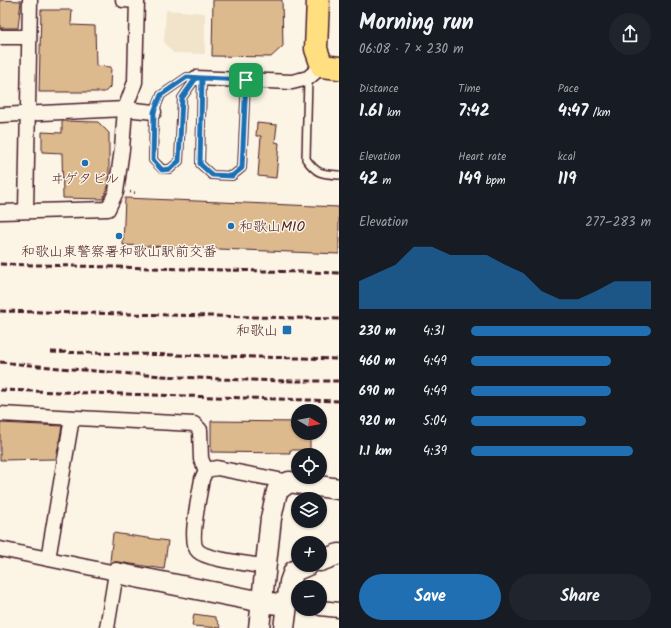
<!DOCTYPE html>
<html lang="en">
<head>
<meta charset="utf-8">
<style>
  body { margin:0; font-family:Kalam,"Klee One",sans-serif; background:#20242c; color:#f1f3f6; height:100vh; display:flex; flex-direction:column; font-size:15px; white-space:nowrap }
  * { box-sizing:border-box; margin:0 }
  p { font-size:13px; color:#9ea1a6 }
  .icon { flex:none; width:22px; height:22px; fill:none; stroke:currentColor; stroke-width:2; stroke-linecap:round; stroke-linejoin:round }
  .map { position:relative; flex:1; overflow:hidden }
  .details { display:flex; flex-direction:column; background:#171b24; width:332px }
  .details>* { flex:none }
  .needle { width:26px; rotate:100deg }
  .tools { position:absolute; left:291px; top:404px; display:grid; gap:8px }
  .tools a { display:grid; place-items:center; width:36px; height:36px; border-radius:50%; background:#171b24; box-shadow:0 1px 3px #0004; font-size:20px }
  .pin { position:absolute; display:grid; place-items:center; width:34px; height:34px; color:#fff; margin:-17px; border-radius:8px; box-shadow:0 2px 6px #0006 }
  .round { display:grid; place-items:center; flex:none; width:42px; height:42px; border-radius:21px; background:#20242c }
  .summary { display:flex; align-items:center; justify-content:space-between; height:68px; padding:0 20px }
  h1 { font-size:22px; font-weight:600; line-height:30px }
  .stats { display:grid; grid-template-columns:repeat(3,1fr); gap:6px; height:68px; padding:4px 20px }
  .stats div { display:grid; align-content:center }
  .stats b { font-size:17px; font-weight:600 }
  .stats small { font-size:11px; font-weight:400 }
  .stats p { font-size:11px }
  .chart { height:112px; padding:8px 20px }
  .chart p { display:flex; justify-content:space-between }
  .chart svg { width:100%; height:72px; margin-top:4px; fill:#1f6fb2; opacity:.7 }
  .cta { display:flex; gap:8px; margin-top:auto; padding:8px 20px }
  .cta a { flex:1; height:46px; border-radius:24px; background:#1f6fb2; color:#fff; font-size:16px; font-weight:600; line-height:46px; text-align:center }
  .cta a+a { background:#20242c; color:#f1f3f6 }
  ul { padding:0 20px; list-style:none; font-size:13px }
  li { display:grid; grid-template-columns:64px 48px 1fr; align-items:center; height:30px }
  li i { height:10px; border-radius:5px; background:#1f6fb2 }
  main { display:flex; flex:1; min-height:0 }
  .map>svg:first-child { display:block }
  .built { fill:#f2e3cb }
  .building { fill:#dcba8e; stroke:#4a1f2b }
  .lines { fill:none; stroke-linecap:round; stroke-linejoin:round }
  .lane-casing { stroke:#4a1f2b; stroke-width:10 }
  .street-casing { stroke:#4a1f2b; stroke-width:17 }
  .secondary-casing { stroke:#4a1f2b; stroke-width:23 }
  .primary-casing { stroke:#4a1f2b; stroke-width:25 }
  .path { stroke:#4a1f2b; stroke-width:2.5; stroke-dasharray:1 3; stroke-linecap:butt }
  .lane { stroke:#fcf5e5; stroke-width:7 }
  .street { stroke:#fcf5e5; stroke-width:14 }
  .secondary { stroke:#fcf5e5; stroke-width:20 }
  .primary { stroke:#ffdf80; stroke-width:22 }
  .rail { stroke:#4a1f2b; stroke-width:3; stroke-dasharray:6 3; stroke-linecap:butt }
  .route-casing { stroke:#fff; stroke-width:8 }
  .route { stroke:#1f6fb2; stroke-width:5 }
  .poi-dot { fill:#1f6fb2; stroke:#fcf5e5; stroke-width:1.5 }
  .labels { text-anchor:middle; stroke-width:3; stroke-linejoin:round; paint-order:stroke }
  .poi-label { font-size:14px; fill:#4a1f2b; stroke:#fcf5e5 }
</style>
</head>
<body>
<main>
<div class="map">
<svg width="339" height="628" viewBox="0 0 339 628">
  <rect width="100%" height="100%" fill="#fcf5e5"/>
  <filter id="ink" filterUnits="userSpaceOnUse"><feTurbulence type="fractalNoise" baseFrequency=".025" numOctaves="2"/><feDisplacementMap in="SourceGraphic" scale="8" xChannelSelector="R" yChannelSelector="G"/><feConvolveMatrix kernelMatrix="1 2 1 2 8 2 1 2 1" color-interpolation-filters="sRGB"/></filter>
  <g filter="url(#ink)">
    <path class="built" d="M166 10 205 13V54L173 53 164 42Z"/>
    <g class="building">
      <path d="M0 0 21 1 18 28H0Z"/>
      <path d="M213 0H282L283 46 271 57 212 56Z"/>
      <path d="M41 10H72L71 25 95 26 96 66 111 67 110 87 105 92H39Z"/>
      <path d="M62 121 98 122 109 133V184L103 199 63 198 62 153 42 152V132L62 133Z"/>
      <path d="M257 123 277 125 275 142 279 143 276 178 258 176 261 136H256Z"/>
      <path d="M125 198 339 207V254L123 245Z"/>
      <path d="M211 421 298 422V433H310V450H290V453L211 452Z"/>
      <path d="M0 423 62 426 56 459 0 460Z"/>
      <path d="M113 533 168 541 164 569 118 562H110Z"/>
      <path d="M194 614 215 617 221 628 192 626Z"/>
    </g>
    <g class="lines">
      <defs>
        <g id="lane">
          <path d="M187 77 196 78 182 98 179 161 170 169H162L153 160 154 112 161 95Z"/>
          <path d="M202 78 200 164 212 175 232 176 242 168 246 80"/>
          <path d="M308 78 306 159C317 174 321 174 339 175"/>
        </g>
        <g id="street">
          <path d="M123 0 137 1"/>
          <path d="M0 37H29"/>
          <path d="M196 78 292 82 308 78 322 66"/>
          <path d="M0 115 125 109 154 112"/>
          <path d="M26 210 30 0"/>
          <path d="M0 212 108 209 116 192 122 149 125 109 135 82 137 0"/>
          <path d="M0 414 194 424 200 430 201 459 206 470"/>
          <path d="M206 470 202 479C200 493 188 542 198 551 207 560 252 564 267 567"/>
          <path d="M206 470 217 468 289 482"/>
          <path d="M0 549 116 573 107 628"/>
          <path d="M48 559 72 418"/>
          <path d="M320 608 339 610"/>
        </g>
        <g id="secondary">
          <path d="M320 561 339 554"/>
          <path d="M116 573 262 602 287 605"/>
          <path d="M259 628 271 518 277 491 289 482 339 489"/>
          <path d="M284 628 290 582 294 571 308 565"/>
        </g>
        <path id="primary" d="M318 0 316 49 322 66 339 68"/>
      </defs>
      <use href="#lane" class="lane-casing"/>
      <use href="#street" class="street-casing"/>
      <use href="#secondary" class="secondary-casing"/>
      <use href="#primary" class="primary-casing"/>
      <path class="path" d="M130 192 137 193"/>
      <use href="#lane" class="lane"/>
      <use href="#street" class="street"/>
      <use href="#secondary" class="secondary"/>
      <use href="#primary" class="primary"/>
      <g class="rail">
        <path d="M0 264 339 273"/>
        <path d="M0 311 339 319"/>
        <path d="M51 352 339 359"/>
        <path d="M0 362C113 374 225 382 339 381"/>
        <path d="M0 390 339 401"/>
      </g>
    </g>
  </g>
  <g class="lines" filter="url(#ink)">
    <defs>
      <path id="route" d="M246 80 202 78 187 77 161 95 154 112 153 160 162 170 170 169 179 161 182 98 196 78H202L200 164 212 175 232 176 242 168 246 80"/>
    </defs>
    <use href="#route" class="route-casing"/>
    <use href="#route" class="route"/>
  </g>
  <g class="poi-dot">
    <circle cx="85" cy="163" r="4"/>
    <circle cx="231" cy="226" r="4"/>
    <circle cx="119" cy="236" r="4"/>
    <rect x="282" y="325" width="10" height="10" rx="2"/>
  </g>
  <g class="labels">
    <g class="poi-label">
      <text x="85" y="183">ヰゲタビル</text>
      <text x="239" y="231" text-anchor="start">和歌山MIO</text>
      <text x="119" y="256">和歌山東警察署和歌山駅前交番</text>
      <text x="278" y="335" text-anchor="end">和歌山</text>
    </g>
  </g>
</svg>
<div class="tools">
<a><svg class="needle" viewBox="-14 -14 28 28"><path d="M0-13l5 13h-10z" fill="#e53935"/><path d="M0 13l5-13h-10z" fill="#9ea1a6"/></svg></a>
<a><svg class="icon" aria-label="locate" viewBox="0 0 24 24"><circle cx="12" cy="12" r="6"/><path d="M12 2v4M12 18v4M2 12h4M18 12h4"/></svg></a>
<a><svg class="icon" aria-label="layers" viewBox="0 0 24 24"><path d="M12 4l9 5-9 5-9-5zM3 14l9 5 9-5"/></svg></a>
<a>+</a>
<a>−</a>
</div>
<div class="pin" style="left:246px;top:80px;background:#1e9e55"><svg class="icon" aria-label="arrive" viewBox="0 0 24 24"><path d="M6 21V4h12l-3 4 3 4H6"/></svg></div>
</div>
<section class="details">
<div class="summary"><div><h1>Morning run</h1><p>06:08 · 7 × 230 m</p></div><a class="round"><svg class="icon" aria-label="share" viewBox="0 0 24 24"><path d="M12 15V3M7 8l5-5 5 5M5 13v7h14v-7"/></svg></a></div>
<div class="stats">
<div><p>Distance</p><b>1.61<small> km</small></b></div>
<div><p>Time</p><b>7:42</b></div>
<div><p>Pace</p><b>4:47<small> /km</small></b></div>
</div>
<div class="stats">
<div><p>Elevation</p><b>42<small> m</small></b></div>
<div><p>Heart rate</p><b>149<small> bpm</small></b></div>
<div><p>kcal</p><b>119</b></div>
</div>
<div class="chart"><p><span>Elevation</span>277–283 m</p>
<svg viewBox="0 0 160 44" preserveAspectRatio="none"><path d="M0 44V27L10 22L20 17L30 6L40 6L50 11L60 11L70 11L80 17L90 22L100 33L110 38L120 38L130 33L140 27L150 27L160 27V44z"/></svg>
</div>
<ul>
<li><b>230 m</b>4:31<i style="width:100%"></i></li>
<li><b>460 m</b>4:49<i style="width:78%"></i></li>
<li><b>690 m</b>4:49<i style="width:78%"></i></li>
<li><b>920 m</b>5:04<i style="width:64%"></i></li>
<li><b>1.1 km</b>4:39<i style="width:90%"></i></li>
</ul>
<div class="cta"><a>Save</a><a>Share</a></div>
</section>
</main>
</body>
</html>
